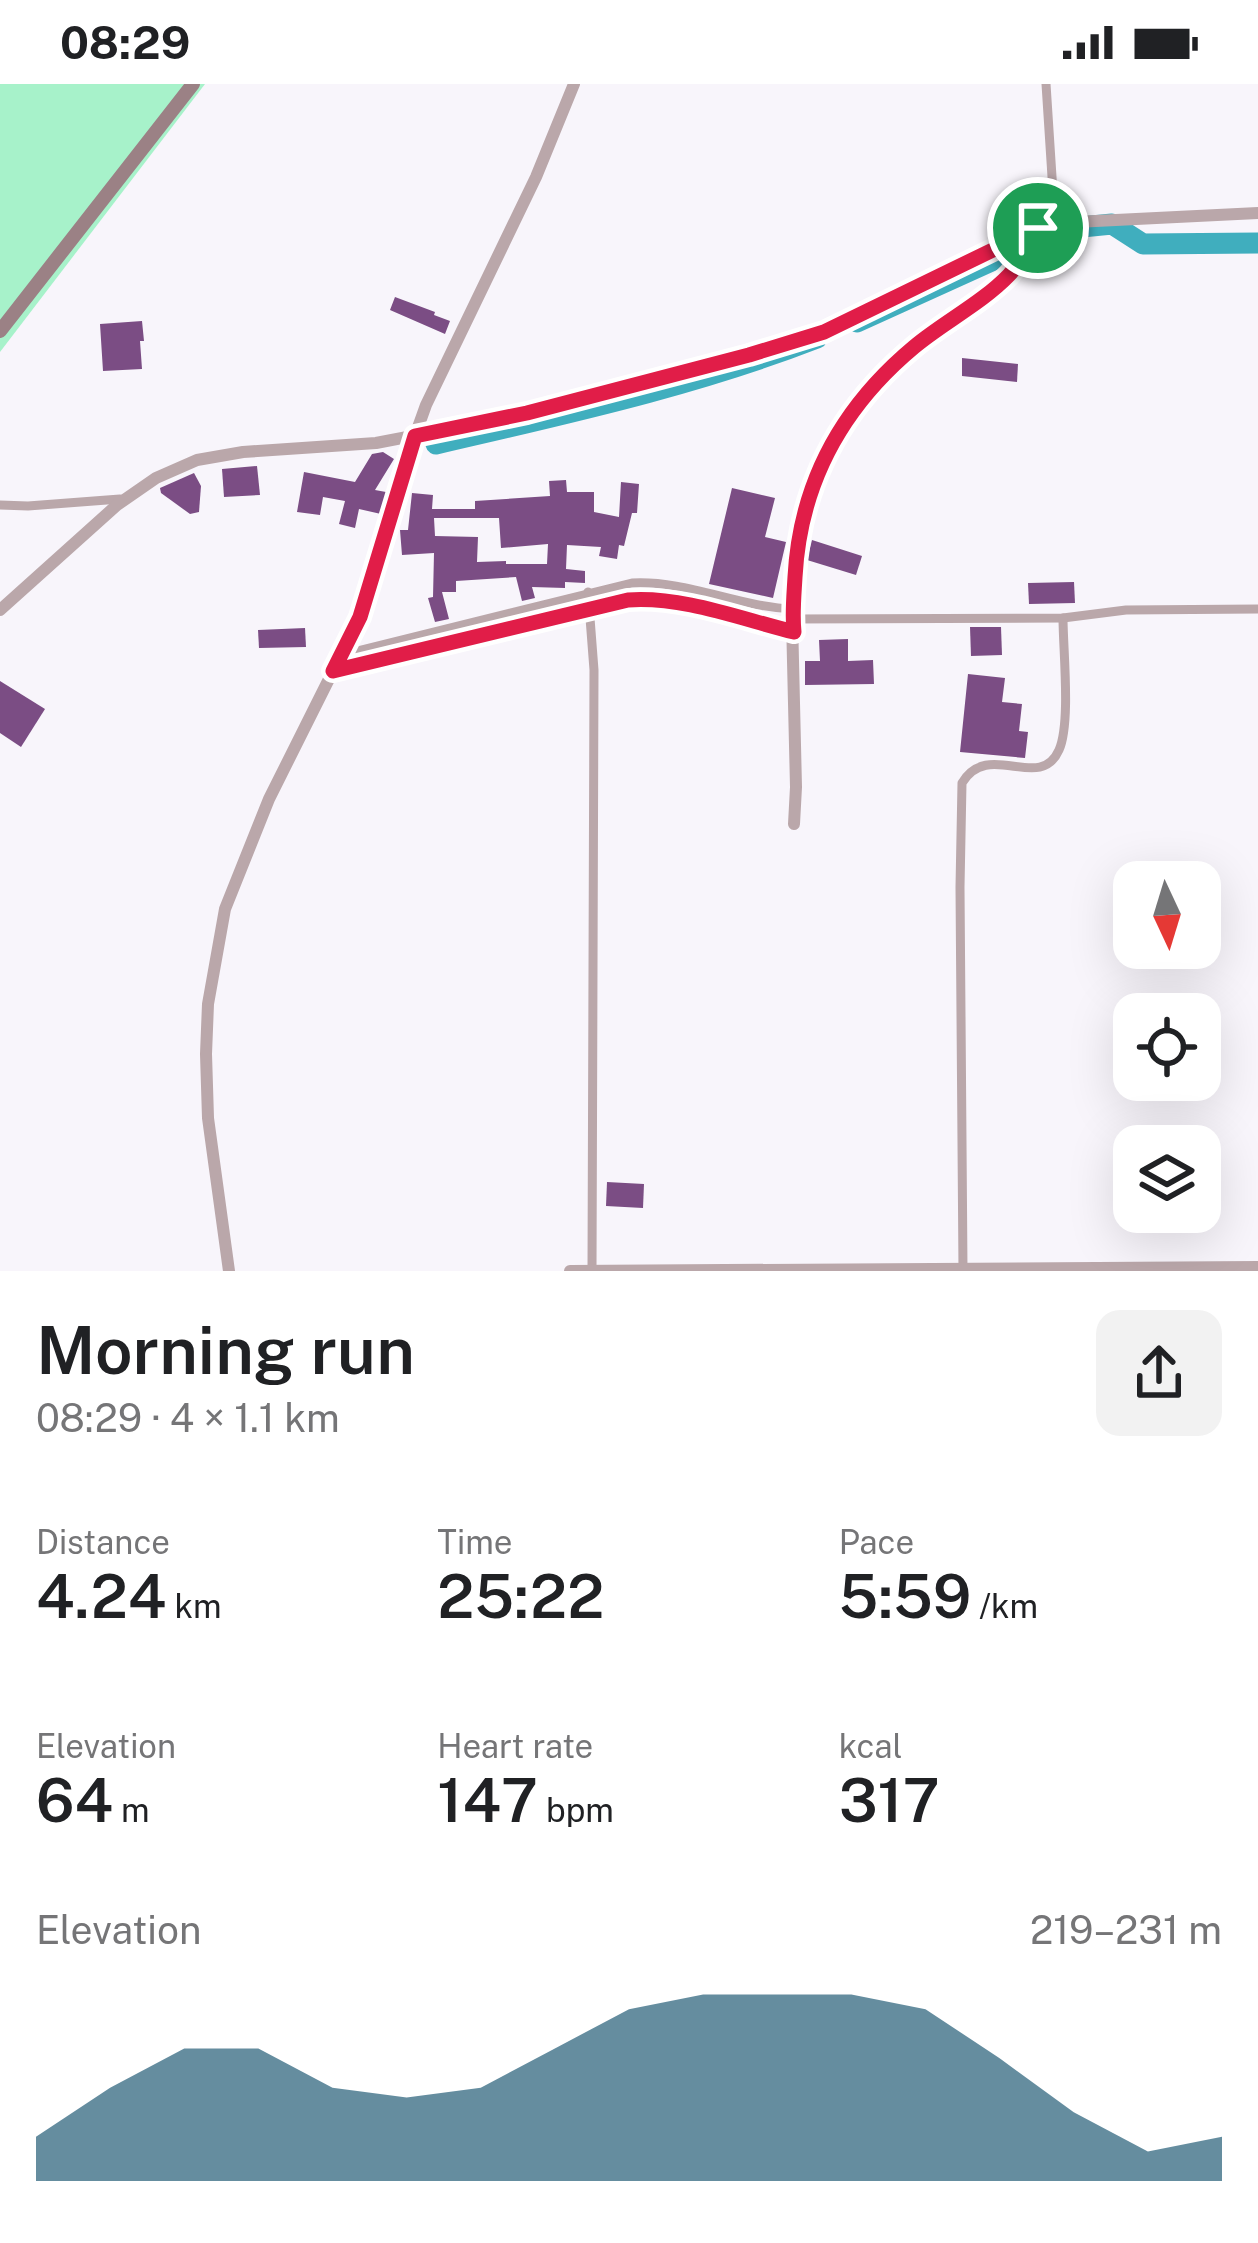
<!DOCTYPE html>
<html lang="en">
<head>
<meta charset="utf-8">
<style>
  body { margin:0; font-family:"Public Sans",sans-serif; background:#f2f2f2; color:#202124; height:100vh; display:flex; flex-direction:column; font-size:45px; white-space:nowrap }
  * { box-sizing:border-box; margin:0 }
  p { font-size:39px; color:#757577 }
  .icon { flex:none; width:66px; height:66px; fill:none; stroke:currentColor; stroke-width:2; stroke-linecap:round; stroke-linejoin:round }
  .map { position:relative; height:1187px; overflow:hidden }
  .panel { display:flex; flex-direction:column; background:#fff; flex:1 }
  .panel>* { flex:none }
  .needle { width:78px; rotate:176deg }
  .buttons { position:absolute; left:1113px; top:777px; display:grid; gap:24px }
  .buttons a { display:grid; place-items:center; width:108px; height:108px; border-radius:24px; background:#fff; box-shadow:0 12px 48px #0002; font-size:60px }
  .pin { position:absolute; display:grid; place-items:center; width:102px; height:102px; color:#fff; margin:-51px; border:6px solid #fff; border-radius:50%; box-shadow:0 3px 12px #0007 }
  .round { display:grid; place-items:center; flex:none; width:126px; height:126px; border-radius:24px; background:#f2f2f2 }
  .headline { display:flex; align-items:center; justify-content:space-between; height:204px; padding:0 36px }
  h1 { font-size:66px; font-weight:600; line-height:90px }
  .stats { display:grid; grid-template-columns:repeat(3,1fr); gap:18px; height:204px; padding:12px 36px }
  .stats div { display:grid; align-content:center }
  .stats b { font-size:60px; font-weight:600 }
  .stats small { font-size:33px; font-weight:400 }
  .stats p { font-size:33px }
  .chart { height:336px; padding:24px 36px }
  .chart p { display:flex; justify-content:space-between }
  .chart svg { width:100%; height:216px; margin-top:12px; fill:#245d77; opacity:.7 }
  .status { display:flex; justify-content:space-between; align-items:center; height:84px; padding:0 60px; background:#fff; direction:ltr }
  .status svg { height:33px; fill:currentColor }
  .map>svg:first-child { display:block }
  .green { fill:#a7f2ca }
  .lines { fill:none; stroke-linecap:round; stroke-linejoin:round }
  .river { stroke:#40aebe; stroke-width:21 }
  .building { fill:#7b4d84; fill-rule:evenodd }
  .minor { stroke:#baa7aa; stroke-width:9 }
  .tertiary { stroke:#baa7aa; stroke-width:12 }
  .secondary { stroke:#9b8185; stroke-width:14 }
  .route-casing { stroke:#fff; stroke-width:24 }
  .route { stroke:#e11d48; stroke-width:15 }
</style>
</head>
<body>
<div class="status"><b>08:29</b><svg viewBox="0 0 49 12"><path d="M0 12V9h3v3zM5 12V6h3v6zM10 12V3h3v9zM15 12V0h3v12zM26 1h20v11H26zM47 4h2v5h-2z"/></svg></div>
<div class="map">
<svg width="1258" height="1187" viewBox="0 0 1258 1187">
  <rect width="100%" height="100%" fill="#f8f5fb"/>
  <path class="green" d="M0 0H205L0 268Z"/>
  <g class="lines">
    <g class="river">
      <path d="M857 238 1062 145 1112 140 1143 160 1258 159"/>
      <path d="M436 360C564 330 694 302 817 254"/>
    </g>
  </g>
  <g class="building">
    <path d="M395 213 435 228 434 231 450 237 445 250 390 226Z"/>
    <path d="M142 237 144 257H140L142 285 103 287 100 240Z"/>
    <path d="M962 274 1018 280 1017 298 962 292Z"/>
    <path d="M383 368 394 375 375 406 386 408 381 430 359 425 355 444 339 440 345 417 323 413 320 431 297 428 304 388 355 398 372 370Z"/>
    <path d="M257 382 260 411 224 413 222 385Z"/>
    <path d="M194 389 201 402 199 428 190 430 161 409 160 404Z"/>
    <path d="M566 396 567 408H594V428L619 433 621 398 639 400 637 429H632L624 462 619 461 617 475 599 472 601 463 567 461 566 485 585 487V499L565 498V504L532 503 535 514 522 517 516 493 456 497V508H442L449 535 435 538 428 514 433 513 434 469 402 471 400 446H408L412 409 433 411 432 425H475V417L550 412 549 397ZM434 434H499L501 464 548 460 547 480H506V477L477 478 478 453 435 452Z"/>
    <path d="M732 404 775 414 765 453 786 458 773 514 709 500Z"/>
    <path d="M812 456 862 472 856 491 807 476Z"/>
    <path d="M1074 498 1075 519 1029 520 1028 499Z"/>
    <path d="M970 543H1001L1002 571 971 572Z"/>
    <path d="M305 544 306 563 259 564 258 546Z"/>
    <path d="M848 555V577L873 576 874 600 805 601V577H820L819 556Z"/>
    <path d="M968 590 1005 594 1002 618 1022 620 1019 647 1028 648 1025 674 960 668Z"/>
    <path d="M0 597 45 625 21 663 0 649Z"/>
    <path d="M607 1098 644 1100 643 1124 606 1122Z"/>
  </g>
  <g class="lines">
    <g class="minor">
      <path d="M1046 0 1055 139"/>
      <path d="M0 421 28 422 120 415"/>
      <path d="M588 508 594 586 592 1187"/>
      <path d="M792 535 1063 534 1126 526 1258 525"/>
      <path d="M341 571 632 499C687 496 738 523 793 525"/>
      <path d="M333 587 628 516C683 513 741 535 794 548"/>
      <path d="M963 1186 960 803 962 699C988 655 1040 709 1059 666 1071 639 1063 566 1063 534"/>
    </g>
    <g class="tertiary">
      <path d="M0 526 117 421 156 394 197 376 243 368 376 359 527 330 750 271 824 247 1038 144 1055 139 1258 129"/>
      <path d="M794 740 796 703 792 535 795 482 807 413 819 381 861 319 893 283 913 264 1010 190 1037 145"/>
      <path d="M229 1187 208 1034 206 970 208 920 225 825 269 715 360 533 389 442 402 388 426 321 536 93 574 0"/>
      <path d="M570 1187 1258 1183"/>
    </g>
    <path class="secondary" d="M0 247 193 0"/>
  </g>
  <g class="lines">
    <defs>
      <path id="route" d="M1038 144C1029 159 1021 178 1009 191 982 219 944 238 914 263 842 323 800 400 795 493 794 511 792 530 794 548 741 535 683 512 628 516L333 587 360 533 415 352 527 329 749 271 824 248Z"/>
    </defs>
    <use href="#route" class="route-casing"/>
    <use href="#route" class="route"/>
  </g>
</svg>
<div class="buttons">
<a><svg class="needle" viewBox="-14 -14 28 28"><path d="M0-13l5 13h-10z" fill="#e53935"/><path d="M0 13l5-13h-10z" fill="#757577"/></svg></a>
<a><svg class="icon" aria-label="locate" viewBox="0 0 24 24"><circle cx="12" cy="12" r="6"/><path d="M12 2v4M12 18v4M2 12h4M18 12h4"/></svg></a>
<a><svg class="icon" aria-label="layers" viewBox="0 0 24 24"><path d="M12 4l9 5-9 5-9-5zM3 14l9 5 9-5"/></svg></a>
</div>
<div class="pin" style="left:1038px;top:144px;background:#1e9e55"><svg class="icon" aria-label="arrive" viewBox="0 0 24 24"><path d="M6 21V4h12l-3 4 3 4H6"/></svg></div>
</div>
<section class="panel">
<div class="headline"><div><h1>Morning run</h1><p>08:29 · 4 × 1.1 km</p></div><a class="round"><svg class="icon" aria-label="share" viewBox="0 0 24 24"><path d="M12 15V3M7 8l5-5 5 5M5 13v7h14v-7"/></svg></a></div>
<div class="stats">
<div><p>Distance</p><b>4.24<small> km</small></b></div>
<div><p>Time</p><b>25:22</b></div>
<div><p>Pace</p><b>5:59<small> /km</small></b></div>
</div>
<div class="stats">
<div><p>Elevation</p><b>64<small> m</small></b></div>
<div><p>Heart rate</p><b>147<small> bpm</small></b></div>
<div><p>kcal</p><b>317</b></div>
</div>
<div class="chart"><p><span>Elevation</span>219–231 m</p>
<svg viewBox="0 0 160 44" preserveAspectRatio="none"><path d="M0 44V35L10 25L20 17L30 17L40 25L50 27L60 25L70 17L80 9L90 6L100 6L110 6L120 9L130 19L140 30L150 38L160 35V44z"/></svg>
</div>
</section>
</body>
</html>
